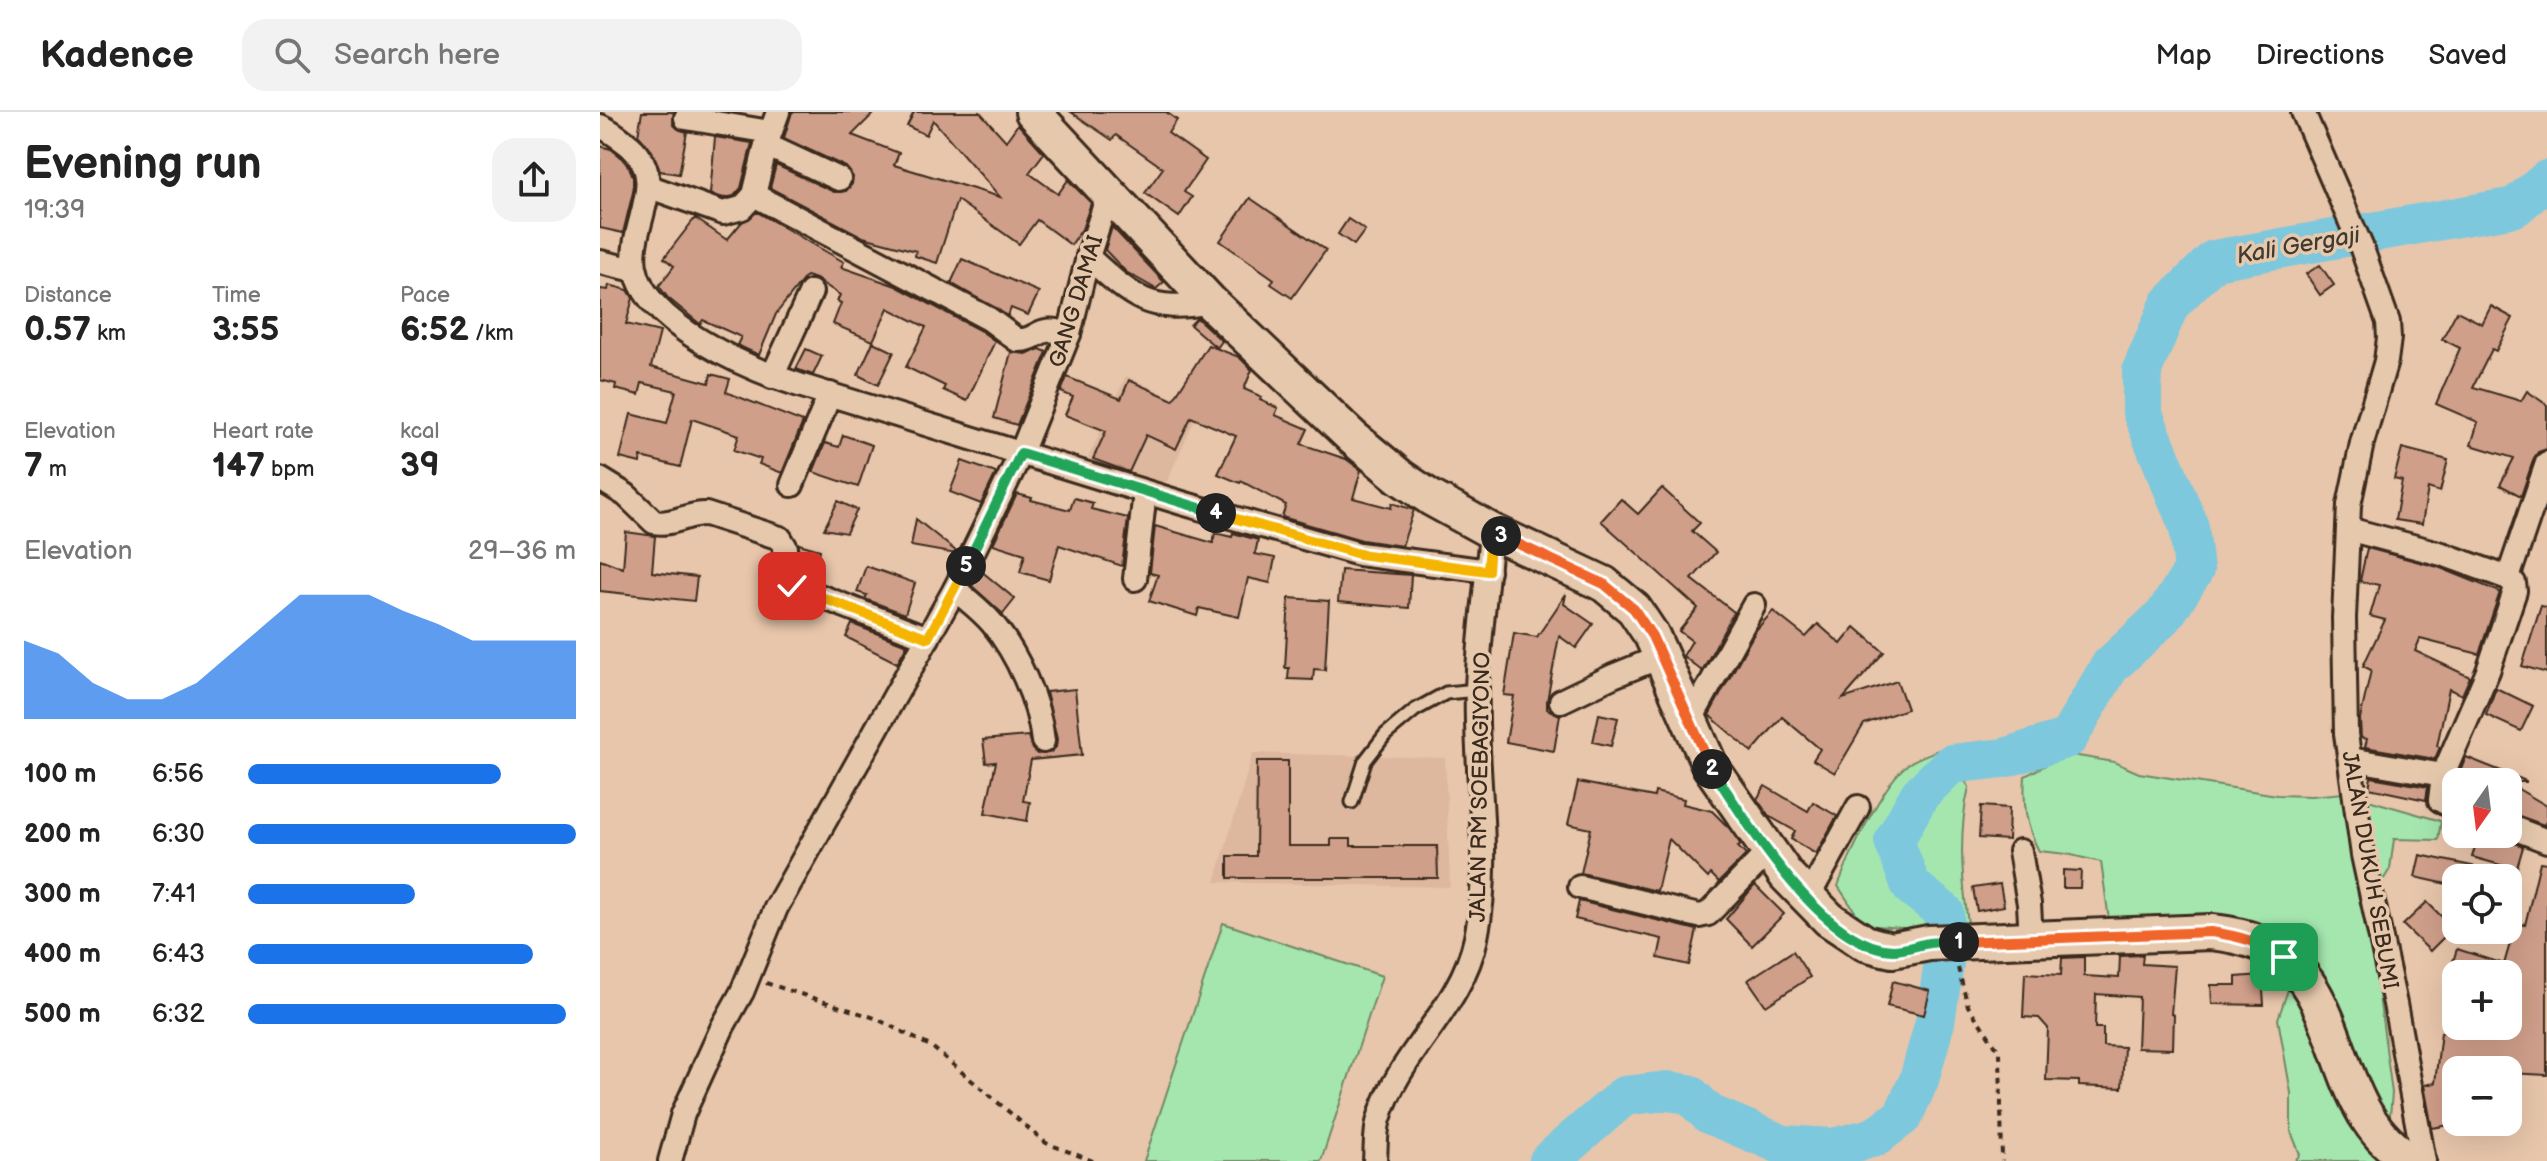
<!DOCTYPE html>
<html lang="en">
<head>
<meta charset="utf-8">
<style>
  body { margin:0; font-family:"Balsamiq Sans",sans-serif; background:#f2f2f2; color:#222; height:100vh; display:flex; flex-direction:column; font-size:30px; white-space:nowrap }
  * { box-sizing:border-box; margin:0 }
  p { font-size:26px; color:#767676 }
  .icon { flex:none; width:44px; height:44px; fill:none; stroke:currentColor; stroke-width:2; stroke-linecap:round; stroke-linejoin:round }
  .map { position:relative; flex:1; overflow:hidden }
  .details { display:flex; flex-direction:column; background:#fff; width:600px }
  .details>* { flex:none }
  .needle { width:52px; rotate:194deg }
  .buttons { position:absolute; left:1842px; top:656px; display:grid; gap:16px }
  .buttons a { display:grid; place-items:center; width:80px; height:80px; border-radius:16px; background:#fff; box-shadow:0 8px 32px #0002; font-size:40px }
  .pin { position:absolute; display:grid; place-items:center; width:68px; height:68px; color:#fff; margin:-34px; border-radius:16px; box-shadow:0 4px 12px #0006 }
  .km { position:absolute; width:40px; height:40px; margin:-20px; border-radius:50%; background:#222; color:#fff; font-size:22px; line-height:40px; text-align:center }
  .round { display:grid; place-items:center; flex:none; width:84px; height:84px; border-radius:24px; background:#f2f2f2 }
  .overview { display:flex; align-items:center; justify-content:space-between; height:136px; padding:0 24px }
  h1 { font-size:44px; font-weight:700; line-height:60px }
  .metrics { display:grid; grid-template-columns:repeat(3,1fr); gap:12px; height:136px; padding:8px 24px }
  .metrics div { display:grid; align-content:center }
  .metrics b { font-size:34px; font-weight:700 }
  .metrics small { font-size:22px; font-weight:400 }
  .metrics p { font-size:22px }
  .chart { height:224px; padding:16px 24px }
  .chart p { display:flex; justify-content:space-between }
  .chart svg { width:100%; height:144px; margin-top:8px; fill:#1a73e8; opacity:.7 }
  ul { padding:0 24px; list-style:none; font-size:26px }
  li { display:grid; grid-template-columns:128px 96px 1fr; align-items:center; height:60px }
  li i { height:20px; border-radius:10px; background:#1a73e8 }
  header { display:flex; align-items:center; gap:48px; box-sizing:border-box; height:112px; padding:0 40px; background:#fff; border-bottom:2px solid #e0e0e0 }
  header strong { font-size:38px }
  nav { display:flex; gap:44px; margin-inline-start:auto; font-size:28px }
  .search { width:560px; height:72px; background:#f2f2f2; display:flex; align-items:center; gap:20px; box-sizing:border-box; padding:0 28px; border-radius:24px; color:#767676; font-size:30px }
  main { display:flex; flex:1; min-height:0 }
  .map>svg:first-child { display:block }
  .built { fill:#ddb79e }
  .green { fill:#a5e6af; stroke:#708866; stroke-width:2 }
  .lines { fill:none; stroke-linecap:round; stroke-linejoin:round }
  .river { stroke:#7dc8dd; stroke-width:40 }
  .building { fill:#cf9f8a; stroke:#3b2a1e; stroke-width:2 }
  .lane-casing { stroke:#3b2a1e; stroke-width:17 }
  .street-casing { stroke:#3b2a1e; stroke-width:28 }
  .primary-casing { stroke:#3b2a1e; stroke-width:40 }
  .path { stroke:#3b2a1e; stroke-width:4; stroke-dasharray:6 6; stroke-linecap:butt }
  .lane { stroke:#e6c9ad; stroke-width:11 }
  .street { stroke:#e6c9ad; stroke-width:22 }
  .primary { stroke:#e6c9ad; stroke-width:34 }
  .split-1-casing { stroke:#fff; stroke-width:16 }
  .split-2-casing { stroke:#fff; stroke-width:16 }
  .split-3-casing { stroke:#fff; stroke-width:16 }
  .split-4-casing { stroke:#fff; stroke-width:16 }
  .split-5-casing { stroke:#fff; stroke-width:16 }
  .split-6-casing { stroke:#fff; stroke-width:16 }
  .split-1 { stroke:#f0652b; stroke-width:10 }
  .split-2 { stroke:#22a559; stroke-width:10 }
  .split-3 { stroke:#f0652b; stroke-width:10 }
  .split-4 { stroke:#f5b400; stroke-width:10 }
  .split-5 { stroke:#22a559; stroke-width:10 }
  .split-6 { stroke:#f5b400; stroke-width:10 }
  .labels { text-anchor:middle; stroke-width:7; stroke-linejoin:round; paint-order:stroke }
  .street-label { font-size:22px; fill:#3b2a1e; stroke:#e6c9ad }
  .water-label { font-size:24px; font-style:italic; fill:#423a31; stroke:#e6c9ad }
</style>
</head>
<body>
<header>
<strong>Kadence</strong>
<div class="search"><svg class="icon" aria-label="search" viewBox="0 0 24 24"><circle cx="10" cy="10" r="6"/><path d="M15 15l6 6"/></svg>Search here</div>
<nav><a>Map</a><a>Directions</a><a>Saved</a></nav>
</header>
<main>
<section class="details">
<div class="overview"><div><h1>Evening run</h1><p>19:39</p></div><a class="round"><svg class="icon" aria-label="share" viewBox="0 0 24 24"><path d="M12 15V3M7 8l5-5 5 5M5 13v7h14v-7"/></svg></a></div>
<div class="metrics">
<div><p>Distance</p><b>0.57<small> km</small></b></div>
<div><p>Time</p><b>3:55</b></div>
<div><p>Pace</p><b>6:52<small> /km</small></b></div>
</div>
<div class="metrics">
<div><p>Elevation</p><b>7<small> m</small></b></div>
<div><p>Heart rate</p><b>147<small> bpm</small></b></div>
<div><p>kcal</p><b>39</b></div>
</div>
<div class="chart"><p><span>Elevation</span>29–36 m</p>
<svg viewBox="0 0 160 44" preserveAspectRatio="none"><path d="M0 44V20L10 24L20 33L30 38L40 38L50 33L60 24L70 15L80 6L90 6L100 6L110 11L120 15L130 20L140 20L150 20L160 20V44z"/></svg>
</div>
<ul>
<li><b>100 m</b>6:56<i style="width:77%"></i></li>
<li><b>200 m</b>6:30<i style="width:100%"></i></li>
<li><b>300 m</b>7:41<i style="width:51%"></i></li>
<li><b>400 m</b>6:43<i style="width:87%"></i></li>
<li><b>500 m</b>6:32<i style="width:97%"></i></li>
</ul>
</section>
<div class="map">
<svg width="1947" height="1049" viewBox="0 0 1947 1049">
  <rect width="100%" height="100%" fill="#e8c6ab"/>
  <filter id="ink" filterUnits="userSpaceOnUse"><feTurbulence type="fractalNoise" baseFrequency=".0125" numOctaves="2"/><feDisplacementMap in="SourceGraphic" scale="16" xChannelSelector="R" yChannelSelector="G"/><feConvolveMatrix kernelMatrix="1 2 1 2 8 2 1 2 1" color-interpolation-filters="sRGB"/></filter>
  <g filter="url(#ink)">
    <g class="built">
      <path d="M526 264 599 298 562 380 488 346Z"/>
      <path d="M653 641 845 646 850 775 615 770Z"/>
    </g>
    <g class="green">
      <path d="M1343 636 1369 675C1358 720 1362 766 1368 811L1315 817 1264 813 1238 774C1249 744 1283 671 1308 652 1318 645 1332 641 1343 636Z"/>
      <path d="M1466 642 1514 650 1539 661 1677 683 1711 684 1744 681 1841 709 1838 728 1794 727 1790 757 1767 794 1792 981 1786 1049H1695L1700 1042 1691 1020V981L1678 907 1700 842 1666 814 1618 802 1584 806 1509 808 1501 750 1467 742 1439 739C1426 715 1423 692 1425 664Z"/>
      <path d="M623 811 782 864 721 1049H544Z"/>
    </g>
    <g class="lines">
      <path class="river" d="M949 1049 1024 984 1067 979 1089 982 1109 1002 1183 1033 1233 1036 1275 1025 1303 1004 1319 968 1335 910 1344 850V800L1311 774 1294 729 1320 682 1351 652 1404 646 1468 626 1510 554 1564 504 1594 458 1589 415 1542 300V258L1570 192 1614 148 1915 95 1947 68"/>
    </g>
    <g class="building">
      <path d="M42 0H74L73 12 78 17 87 20 79 62 60 59 52 39 38 23Z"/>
      <path d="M192 0H275L252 23 299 41 294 53 400 85 333 8 326 23 307 14 314 0H380L406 29 418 12 444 41 429 61 458 82 468 68 491 91 482 117 471 133 437 108 419 132 357 88 337 151 315 144 316 139 263 125 170 76 176 53 234 80 246 79 252 72 253 65 246 55 184 26Z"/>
      <path d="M471 0H566L577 8 568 21 606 48 584 80 592 85 579 105 545 81 563 56 516 23 512 28Z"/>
      <path d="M115 25 152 31 141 76 134 84 124 86 110 82Z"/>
      <path d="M0 34 11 37 20 44 29 55 33 65V80L23 121 0 116Z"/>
      <path d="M650 86 726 138 692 186 671 172 674 167 620 129Z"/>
      <path d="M157 100 244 150 241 155 296 174 381 219 395 229 367 289 343 278 345 274 306 255 326 215 288 196 273 229 233 212 241 191 237 189 240 183 216 167 206 164 176 202 159 243 137 233 141 225 103 208 100 212 68 186 59 174 74 154 64 146 95 106 127 128 141 111Z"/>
      <path d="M748 107 765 118 754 133 738 122Z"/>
      <path d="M512 115 564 170 556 177 526 160 505 138Z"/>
      <path d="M362 147 439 180 428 203 411 196 408 204 351 171Z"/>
      <path d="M1720 153 1734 173 1720 183 1706 162Z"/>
      <path d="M9 173 28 178 33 186 26 212 60 220 51 255 109 271 111 262 130 267 126 280 203 310 182 361 159 352 161 347 134 338 139 323 92 307 80 355 41 345 40 351 20 346 31 302 67 311 76 279 42 271 39 283 15 277 16 272 0 268V177L8 178Z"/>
      <path d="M1891 194 1913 206 1896 239 1892 237 1873 275 1921 289 1927 279 1947 293V337L1938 340 1934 346 1921 384 1900 373 1914 346 1871 333 1878 310 1836 292 1860 236 1842 227 1857 199 1882 212Z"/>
      <path d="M597 206 622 229 617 236 590 213Z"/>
      <path d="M273 230 294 240 278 273 258 263Z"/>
      <path d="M608 233 639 245 652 258 644 277 662 285 660 288 678 296 675 303 708 317 701 332 746 347 761 358 753 386 791 396 792 391 814 398 802 434 762 428 682 405 686 393 641 369 640 371 618 362 636 324 591 305 576 337 546 323 529 360 493 347 506 319 465 303 473 285 461 280 467 265 521 287 529 268 573 288Z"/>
      <path d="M206 237 222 244 213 263 196 257Z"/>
      <path d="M440 237 447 240 417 313 394 306 411 240 426 242Z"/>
      <path d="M243 323 272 333 258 375 213 360 225 331 239 335Z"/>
      <path d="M1802 336 1848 348 1840 380 1828 376 1822 412 1795 408 1802 369 1794 367Z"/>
      <path d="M362 349 396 361 381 392 350 380Z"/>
      <path d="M1062 376 1100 411 1092 419 1116 440 1092 467 1134 500 1102 559 1083 544 1092 529 1079 519 1098 496 1001 409 1021 387 1038 402Z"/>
      <path d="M417 382 432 386 431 388 470 398 474 386 493 391 491 397 528 406 522 454 459 433 449 468 420 460 425 442 393 432Z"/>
      <path d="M238 389 257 398 246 421 224 417Z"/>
      <path d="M316 407 357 440 356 442 311 434Z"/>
      <path d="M555 414 613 431 615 421 632 425 633 421 658 428 655 442 675 446 670 471 648 466 639 505 599 496 597 504 549 489 558 463 550 461Z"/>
      <path d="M26 420 55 424 52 460 97 465 94 489 0 479V447L23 456Z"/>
      <path d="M199 432 220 438 216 456 196 452Z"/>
      <path d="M1767 436 1838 455 1900 480 1879 542 1820 527 1815 539 1870 565 1862 583 1849 577 1837 634 1840 635 1835 647 1765 635 1767 627 1761 626 1760 607 1771 558 1763 554 1785 508 1770 504 1779 473 1760 469Z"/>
      <path d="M266 454 315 471 305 502 265 487 267 483 257 480Z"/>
      <path d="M380 458 415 487 403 502 372 474Z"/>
      <path d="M741 458 811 463 809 496 738 490Z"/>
      <path d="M966 482 964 492 993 512 976 536 959 524 947 589V597L960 603 954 639 906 630 914 584 904 583 914 521 937 525Z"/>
      <path d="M689 486 729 489 725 558 714 557 713 568 688 567 689 556H685Z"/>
      <path d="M1941 494 1947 495V561L1922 554Z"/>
      <path d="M1173 499 1206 525 1218 512 1241 532 1255 515 1284 540 1243 587 1297 569 1307 597 1264 612 1235 661 1213 648 1220 637 1182 605 1152 640 1109 603 1156 518Z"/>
      <path d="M252 512 307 533 297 551 246 525Z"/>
      <path d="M1896 576 1933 594 1921 619 1886 603Z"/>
      <path d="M475 577 482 643 431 648 423 689 430 690 427 709 385 701 396 650 386 651 383 628 428 624 432 637 437 642 451 640 456 635 457 627 446 580Z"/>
      <path d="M999 602 1018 606 1011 634 993 630Z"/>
      <path d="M1866 645 1926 669V670H1856Z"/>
      <path d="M657 649H688V734H731V727H751V734H837L838 766H628V744H656Z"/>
      <path d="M1771 665 1828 675 1826 688 1769 676Z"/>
      <path d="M978 670 1054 685 1055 680 1084 687 1083 692 1112 699 1129 716 1141 733 1138 735 1146 743 1119 770 1111 762 1108 766 1069 727 1057 779 981 761 991 717 968 712Z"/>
      <path d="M1908 671 1947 694V708L1944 713 1908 700Z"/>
      <path d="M1165 674 1208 699 1213 690 1237 704 1216 742 1191 727 1195 719 1169 704 1157 687Z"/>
      <path d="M1381 694 1409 696 1408 728 1379 726Z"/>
      <path d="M1879 722H1897L1923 735 1913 769 1908 768V755L1872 745Z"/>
      <path d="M1820 743 1891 758 1890 766H1856V774L1815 765Z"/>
      <path d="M1940 750 1947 751V963L1908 961V958H1856V1012L1832 1016 1824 973 1835 971 1841 920 1908 927V862H1849L1857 837 1904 852 1916 811 1925 813Z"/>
      <path d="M1463 758 1481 759 1480 776H1463Z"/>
      <path d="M1400 772 1404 794 1377 799 1373 776Z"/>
      <path d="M1155 773 1184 802 1152 834 1126 807Z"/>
      <path d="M979 789 1097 818 1089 853 1058 846 1062 827 975 807Z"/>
      <path d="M1827 790 1853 816 1830 839 1803 813Z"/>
      <path d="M1193 839 1210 865 1166 894 1148 868Z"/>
      <path d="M1543 843 1542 852 1575 854 1571 902 1574 903 1573 937 1537 936 1539 885 1496 882 1495 916H1503V934L1524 935 1522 976 1479 974V969L1446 968 1448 916 1439 906 1423 905 1425 861 1461 863 1462 846 1484 845V864L1519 866 1520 844Z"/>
      <path d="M1662 863 1664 893 1612 892 1611 873H1636V865Z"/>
      <path d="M1293 869 1330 879 1324 903 1287 894Z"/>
    </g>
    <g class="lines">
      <defs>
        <path id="lane" d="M752 690 765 649 785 623 815 598 846 581 877 578"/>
        <g id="street">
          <path d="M1703 0 1761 134 1788 210 1789 226 1786 249 1762 331 1749 393 1744 506 1746 622 1763 743 1795 892 1824 1049"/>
          <path d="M86 6 170 20"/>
          <path d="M0 14C12 19 20 26 30 34 70 69 28 113 35 155 45 213 149 257 199 273L582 391 759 442 888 459"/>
          <path d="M166 33 239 67"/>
          <path d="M50 75 123 101 142 96 154 83 166 33 178 0"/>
          <path d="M154 83 389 207 417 228C441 229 435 211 469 222"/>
          <path d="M488 145C532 185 549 202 610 190"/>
          <path d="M0 150 35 158"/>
          <path d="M172 265 211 180"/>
          <path d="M0 367 26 383 54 410C72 414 88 401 106 402L180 426 186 436 180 460 186 471 328 526"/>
          <path d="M192 373 230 282"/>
          <path d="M1748 417 1842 442 1908 466 1914 471 1915 479 1888 559 1843 663 1840 688 1856 697"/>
          <path d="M1908 466 1947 351"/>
          <path d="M535 467 545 380"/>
          <path d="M355 477C367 488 381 498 392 511 417 541 439 589 443 629"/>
          <path d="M961 589 1013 564 1060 545"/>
          <path d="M1089 611 1154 493"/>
          <path d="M1750 647 1843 663"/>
          <path d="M1908 714 1947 729"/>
          <path d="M1420 739 1429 792 1431 827"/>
          <path d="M980 775 1099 804 1108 802 1168 740"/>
          <path d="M1207 787 1258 695"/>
          <path d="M70 1049 83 1002 123 914 142 880 176 796 355 477 421 341 469 222 488 145 509 80"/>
          <path d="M775 1049C776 1035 775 1020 779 1007 799 940 861 897 876 826 893 744 874 659 877 577 879 524 887 472 891 419"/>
        </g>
        <path id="primary" d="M433 0 610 190 753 326 800 365 831 386 891 419 1004 472 1034 497 1052 524 1110 654 1186 763 1229 807 1265 831 1279 835 1292 838 1329 831 1611 820C1630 822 1647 825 1664 833 1751 875 1725 1002 1813 1049"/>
      </defs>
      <use href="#lane" class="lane-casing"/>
      <use href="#street" class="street-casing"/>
      <use href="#primary" class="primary-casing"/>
      <g class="path">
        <path d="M1358 856 1368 894 1400 940 1402 1049"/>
        <path d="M166 871 275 906 332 935 446 1031 493 1049"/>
      </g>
      <use href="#lane" class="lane"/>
      <use href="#street" class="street"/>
      <use href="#primary" class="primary"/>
    </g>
  </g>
  <g class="lines" filter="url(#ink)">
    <defs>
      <path id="split-1" d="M1359 830 1611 820C1639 824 1660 830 1684 845"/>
      <path id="split-2" d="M1112 657C1147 710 1222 836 1293 838 1305 838 1317 833 1329 831 1338 830 1349 830 1359 830"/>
      <path id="split-3" d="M901 424 1004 472 1034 497 1052 524 1112 657"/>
      <path id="split-4" d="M616 401 759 442 888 459 891 419 901 424"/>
      <path id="split-5" d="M366 454 421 341 616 401"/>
      <path id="split-6" d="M192 474 328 526 366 454"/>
    </defs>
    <use href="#split-1" class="split-1-casing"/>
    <use href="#split-2" class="split-2-casing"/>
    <use href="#split-3" class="split-3-casing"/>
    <use href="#split-4" class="split-4-casing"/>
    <use href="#split-5" class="split-5-casing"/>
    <use href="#split-6" class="split-6-casing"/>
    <use href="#split-1" class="split-1"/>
    <use href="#split-2" class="split-2"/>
    <use href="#split-3" class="split-3"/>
    <use href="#split-4" class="split-4"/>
    <use href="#split-5" class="split-5"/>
    <use href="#split-6" class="split-6"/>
  </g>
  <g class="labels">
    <g class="street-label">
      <text transform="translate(475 189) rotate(-73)" y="8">GANG DAMAI</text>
      <text transform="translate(879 675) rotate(-89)" y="8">JALAN RM SOEBAGIYONO</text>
      <text transform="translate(1771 758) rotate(80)" y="8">JALAN DUKUH SEBUMI</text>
    </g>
    <g class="water-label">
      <text transform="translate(1698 133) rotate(-10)" y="8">Kali Gergaji</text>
    </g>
  </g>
</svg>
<div class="buttons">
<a><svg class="needle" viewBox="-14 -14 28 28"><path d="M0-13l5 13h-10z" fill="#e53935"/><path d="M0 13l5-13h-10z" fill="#767676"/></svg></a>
<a><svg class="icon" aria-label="locate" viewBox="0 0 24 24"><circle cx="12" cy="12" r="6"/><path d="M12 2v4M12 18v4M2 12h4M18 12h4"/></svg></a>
<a>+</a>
<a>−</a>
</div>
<div class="pin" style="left:1684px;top:845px;background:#1e9e55"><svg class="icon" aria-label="arrive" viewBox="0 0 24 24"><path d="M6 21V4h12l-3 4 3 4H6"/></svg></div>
<div class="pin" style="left:192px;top:474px;background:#d93025"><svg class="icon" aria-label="check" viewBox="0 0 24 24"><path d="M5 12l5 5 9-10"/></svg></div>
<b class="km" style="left:1359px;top:830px">1</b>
<b class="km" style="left:1112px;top:657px">2</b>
<b class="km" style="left:901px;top:424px">3</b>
<b class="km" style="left:616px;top:401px">4</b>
<b class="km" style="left:366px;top:454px">5</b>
</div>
</main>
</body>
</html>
